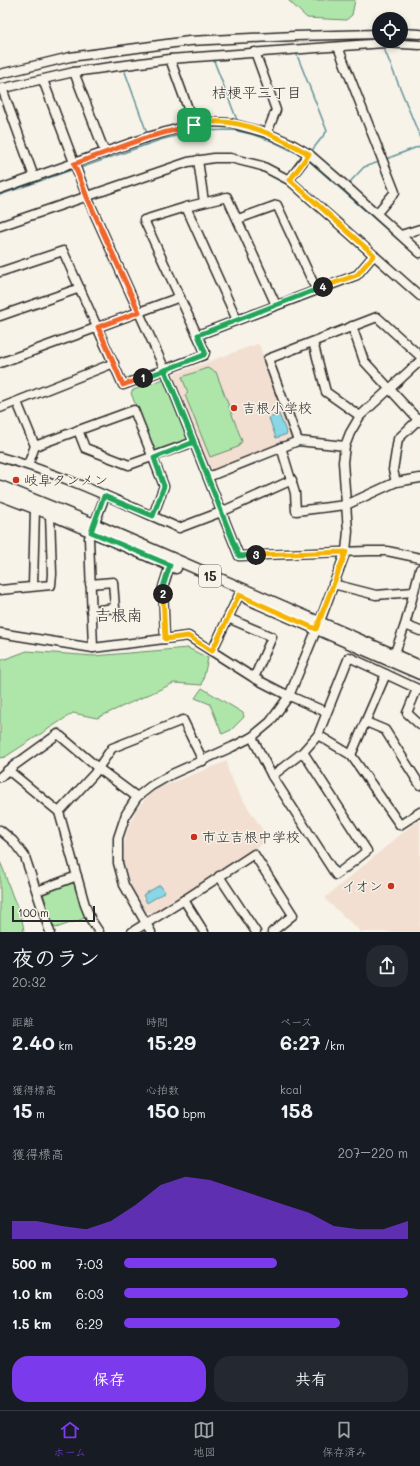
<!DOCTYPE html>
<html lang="ja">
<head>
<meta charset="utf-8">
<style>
  body { margin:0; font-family:Mali,"Klee One",sans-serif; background:#242831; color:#f1f3f6; height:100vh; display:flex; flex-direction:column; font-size:15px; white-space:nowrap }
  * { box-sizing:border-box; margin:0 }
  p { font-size:13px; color:#9ea1a6 }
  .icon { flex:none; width:22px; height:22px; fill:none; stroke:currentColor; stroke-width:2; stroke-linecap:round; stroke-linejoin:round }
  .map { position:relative; height:932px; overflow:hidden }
  .details { display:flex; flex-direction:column; background:#171b24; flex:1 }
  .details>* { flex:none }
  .fabs { position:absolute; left:372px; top:12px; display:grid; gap:8px }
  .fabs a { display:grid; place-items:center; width:36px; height:36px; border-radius:50%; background:#171b24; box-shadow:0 2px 6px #0003; font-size:20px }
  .scale { position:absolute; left:12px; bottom:10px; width:83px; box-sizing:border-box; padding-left:4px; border:2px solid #2b2b2b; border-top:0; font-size:11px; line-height:14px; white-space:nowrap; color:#2b2b2b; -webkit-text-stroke:3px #f7f3e8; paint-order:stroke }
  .pin { position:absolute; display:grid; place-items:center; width:34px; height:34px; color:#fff; margin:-17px; border-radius:8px; box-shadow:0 2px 6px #0006 }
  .km { position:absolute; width:20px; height:20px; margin:-10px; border-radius:50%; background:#222; color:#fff; font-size:11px; line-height:20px; text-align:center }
  .round { display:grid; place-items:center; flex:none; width:42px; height:42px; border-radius:16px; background:#242831 }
  .head { display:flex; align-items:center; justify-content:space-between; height:68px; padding:0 12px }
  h1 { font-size:22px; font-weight:700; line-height:30px }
  .metrics { display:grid; grid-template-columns:repeat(3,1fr); gap:6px; height:68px; padding:4px 12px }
  .metrics div { display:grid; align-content:center }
  .metrics b { font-size:20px; font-weight:700 }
  .metrics small { font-size:11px; font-weight:400 }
  .metrics p { font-size:11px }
  .chart { height:112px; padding:8px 12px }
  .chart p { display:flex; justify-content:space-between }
  .chart svg { width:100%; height:72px; margin-top:4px; fill:#7c3aed; opacity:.7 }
  .button { display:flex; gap:8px; margin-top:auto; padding:8px 12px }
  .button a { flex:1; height:46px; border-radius:16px; background:#7c3aed; color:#fff; font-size:16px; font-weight:700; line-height:46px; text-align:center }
  .button a+a { background:#242831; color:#f1f3f6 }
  ul { padding:0 12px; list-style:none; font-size:13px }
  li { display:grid; grid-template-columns:64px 48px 1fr; align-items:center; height:30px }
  li i { height:10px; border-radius:5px; background:#7c3aed }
  .tabs { display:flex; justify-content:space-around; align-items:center; height:56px; border-top:1px solid #363941; background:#171b24; font-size:11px; color:#9ea1a6 }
  .tabs a { display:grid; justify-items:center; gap:2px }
  .tabs .selected { color:#7c3aed }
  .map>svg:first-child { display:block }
  .built { fill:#f2dfd2 }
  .green { fill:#aee6aa; stroke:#6c886a }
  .water { fill:#88d6e6; stroke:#63929b }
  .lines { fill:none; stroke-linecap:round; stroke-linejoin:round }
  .stream { stroke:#63929b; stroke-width:1.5 }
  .minor-casing { stroke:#2b2b2b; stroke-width:11 }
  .major-casing { stroke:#2b2b2b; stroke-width:13 }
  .minor { stroke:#f7f3e8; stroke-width:8 }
  .major { stroke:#f7f3e8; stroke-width:10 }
  .split-1-casing { stroke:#fff; stroke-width:8 }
  .split-2-casing { stroke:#fff; stroke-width:8 }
  .split-3-casing { stroke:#fff; stroke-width:8 }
  .split-4-casing { stroke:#fff; stroke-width:8 }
  .split-5-casing { stroke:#fff; stroke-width:8 }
  .split-1 { stroke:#f0652b; stroke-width:5 }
  .split-2 { stroke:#22a559; stroke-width:5 }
  .split-3 { stroke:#f5b400; stroke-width:5 }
  .split-4 { stroke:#22a559; stroke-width:5 }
  .split-5 { stroke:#f5b400; stroke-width:5 }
  .poi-dot { fill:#c8321e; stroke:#f7f3e8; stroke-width:1.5 }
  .labels { text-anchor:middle; stroke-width:3; stroke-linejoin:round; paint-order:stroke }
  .shield { fill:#f7f3e8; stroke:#686764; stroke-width:1 }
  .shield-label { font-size:13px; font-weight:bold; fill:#2b2b2b }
  .poi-label { font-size:14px; fill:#2b2b2b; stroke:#f7f3e8; text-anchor:start }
  .neighbourhood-label { font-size:15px; fill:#2b2b2b; stroke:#f7f3e8 }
  .quarter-label { font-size:16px; fill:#2b2b2b; stroke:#f7f3e8 }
</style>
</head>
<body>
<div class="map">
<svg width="420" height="932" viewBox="0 0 420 932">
  <rect width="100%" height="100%" fill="#f7f3e8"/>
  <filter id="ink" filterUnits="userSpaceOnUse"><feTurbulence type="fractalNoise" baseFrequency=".025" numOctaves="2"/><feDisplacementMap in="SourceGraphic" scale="8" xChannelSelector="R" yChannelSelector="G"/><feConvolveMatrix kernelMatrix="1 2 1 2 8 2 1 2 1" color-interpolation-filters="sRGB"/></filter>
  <g filter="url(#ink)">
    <g class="built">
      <path d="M257 344 259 345 295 438 212 471 209 469 172 377 174 374Z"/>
      <path d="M227 761 228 770 238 792 262 829 264 836 262 838 264 842 252 852 154 913 146 912 131 887 124 863V851L126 834 136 810 149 795 158 788Z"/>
      <path d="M420 820V932H361L326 900V897L407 829Z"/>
    </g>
    <g class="green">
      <path d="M288 0H355L352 15 346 20 307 18Z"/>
      <path d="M207 368 216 372 242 441 238 447 210 457 185 395 188 393 182 377Z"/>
      <path d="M164 379 166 381 189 440 156 453 153 451 131 393 133 390Z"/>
      <path d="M188 648 208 658 202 685 174 683 97 718 73 713 5 757 0 758V661L27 651 94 656Z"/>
      <path d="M202 688 243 713 244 717 231 730 222 734 210 704 195 698Z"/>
      <path d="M0 862C5 871 6 880 10 889 15 904 23 916 24 932H0Z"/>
      <path d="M73 883 76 884 86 915 85 918 56 928 53 926 43 893 45 891Z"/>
    </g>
    <g class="water">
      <path d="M279 414 287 434 276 438 269 418Z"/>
      <path d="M160 885 165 892 147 903 143 895Z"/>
    </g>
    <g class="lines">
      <g class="stream">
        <path d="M385 51 420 137"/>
        <path d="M297 55 327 131 313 149"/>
        <path d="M214 61 237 120"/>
        <path d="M124 69 147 133"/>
        <path d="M386 159 420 146"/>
        <path d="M308 160 420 259"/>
        <path d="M80 168 160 140 195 131 233 130 251 134 272 141 303 156"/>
        <path d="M349 183 364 167 379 162"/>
        <path d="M0 195 74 169"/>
      </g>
      <defs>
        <g id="minor">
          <path d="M401 33 420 34"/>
          <path d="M338 47 395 192 377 213"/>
          <path d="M255 52 276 110 267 133"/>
          <path d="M170 59 194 125"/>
          <path d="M74 72 105 153"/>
          <path d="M0 74 70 57 189 41 295 36 379 34"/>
          <path d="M43 80 87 197 165 370 239 556 368 551H387L420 558"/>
          <path d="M2 88 34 177"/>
          <path d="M0 89 74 72 170 59 384 43 420 45"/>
          <path d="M198 160 204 202"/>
          <path d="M289 180 309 154"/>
          <path d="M0 189 148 137 183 127 212 122 230 123 267 133 290 143 309 154 347 187 420 253"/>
          <path d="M186 207 237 320"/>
          <path d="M238 219 277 205 316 289"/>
          <path d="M0 226 188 162 214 158H230L262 166 289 180 420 296"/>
          <path d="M401 235 420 229"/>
          <path d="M0 272 63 251 123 385 204 355 205 352 144 220 186 207 227 197 276 305"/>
          <path d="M0 316 80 288"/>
          <path d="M352 326 364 361 420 422"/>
          <path d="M198 335 357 275 374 255"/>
          <path d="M313 342 326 392 360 416"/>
          <path d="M0 363 180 297"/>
          <path d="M17 402 35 446 134 410 164 486 153 516"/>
          <path d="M0 408 114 363"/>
          <path d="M78 430 85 448 129 465 194 442"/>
          <path d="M298 441 268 359 377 317 420 356"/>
          <path d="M281 447 295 493 296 511 346 505 396 482 420 478"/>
          <path d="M0 457C62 474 120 502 179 528L221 512 292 480"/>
          <path d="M28 465 35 446"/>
          <path d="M208 477 298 441 345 446"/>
          <path d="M396 482 393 470 398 439 420 418"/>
          <path d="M90 584 113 582 115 608 91 611"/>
          <path d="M333 584 376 595 413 592"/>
          <path d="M33 586 35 508"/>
          <path d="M0 590 51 585 52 574 50 514"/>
          <path d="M228 618 272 637 254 678"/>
          <path d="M405 625 420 631"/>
          <path d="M0 633 93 648 188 636 254 678 283 693 326 712"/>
          <path d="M165 639 163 587 170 565"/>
          <path d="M93 648 89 538 105 496"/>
          <path d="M212 651 239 595"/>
          <path d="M394 655 405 625 420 569"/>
          <path d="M417 689 407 713 420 725"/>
          <path d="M366 722 385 730 420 785"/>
          <path d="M318 735 351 755 400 825 420 812"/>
          <path d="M252 737 272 776 336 875 367 851 303 752"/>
          <path d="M351 755 386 674"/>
          <path d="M8 770 59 812 85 905 91 920 99 932"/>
          <path d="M272 776 303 752 318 735 349 657 420 690"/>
          <path d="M0 777 8 770 58 734 98 768 137 797"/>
          <path d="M59 812 94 774 112 748 183 720 203 761"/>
          <path d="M0 830 13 841 25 857 50 932"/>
          <path d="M219 876 256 932"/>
          <path d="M37 891 77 876"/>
          <path d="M184 900 204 932"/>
          <path d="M132 932 184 900 254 854 293 915 272 932"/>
          <path d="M151 932 124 885 118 863V838L126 814 137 797 151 786 172 774 232 747 252 737 270 722 289 696 320 621 346 551 348 531 343 462 345 446 350 433 360 416 420 361"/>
        </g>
        <g id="major">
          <path d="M0 486 94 524 420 666"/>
          <path d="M0 495 50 514 176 568"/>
          <path d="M248 599 420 674"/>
        </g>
      </defs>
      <use href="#minor" class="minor-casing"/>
      <use href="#major" class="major-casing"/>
      <use href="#minor" class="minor"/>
      <use href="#major" class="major"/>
    </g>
  </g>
  <g class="lines" filter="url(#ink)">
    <defs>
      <path id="split-1" d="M143 378 123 385 98 327 139 312 87 197 74 164 148 137 194 125"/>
      <path id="split-2" d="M143 378 165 370 194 442 154 458 164 486 153 516 104 496 91 532 170 565 163 587V594"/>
      <path id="split-3" d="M163 594 165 639 188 636 212 651 239 595 316 629 346 552 256 555"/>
      <path id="split-4" d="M256 555 239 556 165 370 204 355 205 352 198 335 323 287"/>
      <path id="split-5" d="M194 125C200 124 206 122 212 122 246 120 280 138 309 154L290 180 374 255 357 275 323 287"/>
    </defs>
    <use href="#split-1" class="split-1-casing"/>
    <use href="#split-2" class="split-2-casing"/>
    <use href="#split-3" class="split-3-casing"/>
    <use href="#split-4" class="split-4-casing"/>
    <use href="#split-5" class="split-5-casing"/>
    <use href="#split-1" class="split-1"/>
    <use href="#split-2" class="split-2"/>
    <use href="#split-3" class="split-3"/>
    <use href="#split-4" class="split-4"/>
    <use href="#split-5" class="split-5"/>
  </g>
  <g class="poi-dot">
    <circle cx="234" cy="408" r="4"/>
    <circle cx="16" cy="480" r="4"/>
    <circle cx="194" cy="837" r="4"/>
    <circle cx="391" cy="886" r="4"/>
  </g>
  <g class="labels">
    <rect class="shield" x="199" y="565" width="22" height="22" rx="3"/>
    <g class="shield-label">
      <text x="210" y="581">15</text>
    </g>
    <g class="poi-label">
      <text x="242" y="413">吉根小学校</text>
      <text x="24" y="485">岐阜タンメン</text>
      <text x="202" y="842">市立吉根中学校</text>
      <text x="383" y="891" text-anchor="end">イオン</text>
    </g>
    <g class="neighbourhood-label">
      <text x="257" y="98">桔梗平三丁目</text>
    </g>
    <g class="quarter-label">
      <text x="119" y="621">吉根南</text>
    </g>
  </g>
</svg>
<div class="fabs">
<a><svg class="icon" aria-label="locate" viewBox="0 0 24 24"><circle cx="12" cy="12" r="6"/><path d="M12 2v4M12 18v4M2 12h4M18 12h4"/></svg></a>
</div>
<div class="scale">100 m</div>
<div class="pin" style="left:194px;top:125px;background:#1e9e55"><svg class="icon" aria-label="arrive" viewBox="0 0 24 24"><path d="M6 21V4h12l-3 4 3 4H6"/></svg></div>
<b class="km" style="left:143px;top:378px">1</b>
<b class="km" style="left:163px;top:594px">2</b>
<b class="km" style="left:256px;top:555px">3</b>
<b class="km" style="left:323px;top:287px">4</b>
</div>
<section class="details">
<div class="head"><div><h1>夜のラン</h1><p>20:32</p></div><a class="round"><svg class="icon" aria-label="share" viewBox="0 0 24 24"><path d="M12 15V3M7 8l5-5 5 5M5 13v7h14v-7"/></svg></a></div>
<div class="metrics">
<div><p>距離</p><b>2.40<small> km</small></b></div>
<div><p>時間</p><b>15:29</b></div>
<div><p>ペース</p><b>6:27<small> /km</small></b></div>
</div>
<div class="metrics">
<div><p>獲得標高</p><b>15<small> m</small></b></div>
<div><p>心拍数</p><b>150<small> bpm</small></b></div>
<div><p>kcal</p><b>158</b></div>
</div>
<div class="chart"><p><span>獲得標高</span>207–220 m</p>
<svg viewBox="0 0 160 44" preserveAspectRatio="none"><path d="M0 44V33L10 33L20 36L30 38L40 33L50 23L60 11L70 6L80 8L90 13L100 18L110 23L120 28L130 36L140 38L150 38L160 33V44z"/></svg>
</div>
<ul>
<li><b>500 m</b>7:03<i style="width:54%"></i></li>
<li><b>1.0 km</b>6:03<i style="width:100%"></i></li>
<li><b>1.5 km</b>6:29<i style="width:76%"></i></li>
</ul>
<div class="button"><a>保存</a><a>共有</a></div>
</section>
<nav class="tabs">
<a class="selected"><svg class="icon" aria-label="home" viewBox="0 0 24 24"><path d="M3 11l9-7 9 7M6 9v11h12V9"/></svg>ホーム</a>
<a><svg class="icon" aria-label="map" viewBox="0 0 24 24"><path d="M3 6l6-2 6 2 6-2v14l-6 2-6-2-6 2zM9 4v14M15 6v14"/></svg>地図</a>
<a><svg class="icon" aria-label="saved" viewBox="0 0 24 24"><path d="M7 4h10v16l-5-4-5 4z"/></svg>保存済み</a>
</nav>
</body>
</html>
